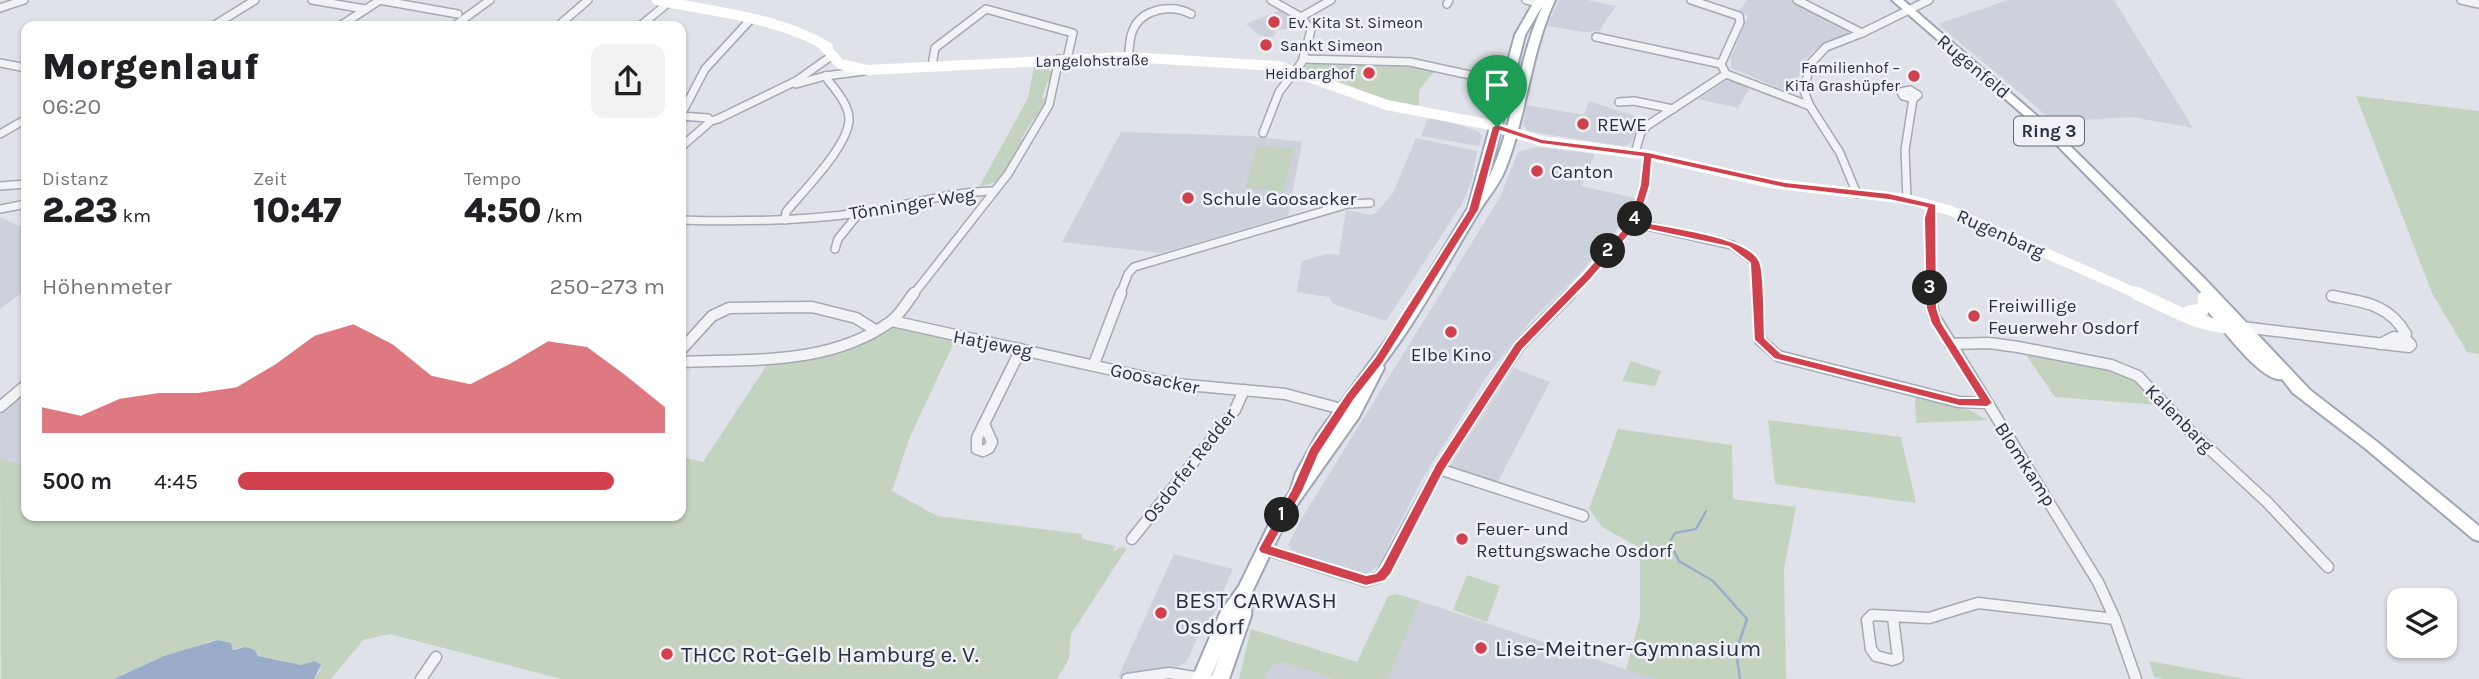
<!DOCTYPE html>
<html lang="de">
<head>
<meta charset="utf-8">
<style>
  body { margin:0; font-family:Karla,sans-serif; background:#f2f2f2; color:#202124; height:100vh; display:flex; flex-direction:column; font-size:26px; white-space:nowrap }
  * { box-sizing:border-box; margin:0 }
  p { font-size:23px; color:#757577 }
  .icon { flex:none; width:38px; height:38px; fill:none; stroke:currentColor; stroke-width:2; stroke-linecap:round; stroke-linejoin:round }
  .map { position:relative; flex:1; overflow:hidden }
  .drawer { position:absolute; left:21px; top:21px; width:665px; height:500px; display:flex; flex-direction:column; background:#fff; border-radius:14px; box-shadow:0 2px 5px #0004 }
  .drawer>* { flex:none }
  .tools { position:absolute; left:2387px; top:588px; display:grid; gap:14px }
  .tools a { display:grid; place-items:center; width:70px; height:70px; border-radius:14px; background:#fff; box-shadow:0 2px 5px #0004; font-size:35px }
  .pin { position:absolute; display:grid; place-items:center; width:60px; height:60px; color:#fff; margin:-72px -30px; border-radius:50% 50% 50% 0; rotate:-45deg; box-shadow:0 0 7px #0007 }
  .pin .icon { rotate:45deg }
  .km { position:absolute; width:35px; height:35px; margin:-18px; border-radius:50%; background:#222; color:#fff; font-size:19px; line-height:35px; text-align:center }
  .round { display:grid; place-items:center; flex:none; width:74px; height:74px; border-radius:14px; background:#f2f2f2 }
  .head { display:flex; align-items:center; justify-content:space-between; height:119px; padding:0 21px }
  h1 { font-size:38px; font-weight:800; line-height:52px }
  .metrics { display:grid; grid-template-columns:repeat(3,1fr); gap:10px; height:119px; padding:7px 21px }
  .metrics div { display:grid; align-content:center }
  .metrics b { font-size:35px; font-weight:800 }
  .metrics small { font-size:19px; font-weight:400 }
  .metrics p { font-size:19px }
  .chart { height:196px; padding:14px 21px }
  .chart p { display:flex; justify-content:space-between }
  .chart svg { width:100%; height:126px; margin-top:7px; fill:#d1414d; opacity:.7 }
  ul { padding:0 21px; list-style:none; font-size:23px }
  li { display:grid; grid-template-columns:112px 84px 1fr; align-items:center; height:52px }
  li i { height:18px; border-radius:9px; background:#d1414d }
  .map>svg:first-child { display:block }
  .built { fill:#cdd1db }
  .green { fill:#c4d3c0 }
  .water { fill:#99adca }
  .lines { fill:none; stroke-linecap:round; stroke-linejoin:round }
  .stream { stroke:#99adca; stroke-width:2.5 }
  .street-far1-casing { stroke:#a4a9b3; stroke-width:10 }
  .street-casing { stroke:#a4a9b3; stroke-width:13 }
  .primary-casing { stroke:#9ea6b5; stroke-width:4 }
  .street-far1 { stroke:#f2f3f7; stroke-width:7 }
  .street { stroke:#f2f3f7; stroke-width:10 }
  .secondary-far1 { stroke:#fff; stroke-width:10 }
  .secondary { stroke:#fff; stroke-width:13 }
  .primary { fill:#fff; fill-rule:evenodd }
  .route { fill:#d1414d; stroke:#fff; stroke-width:2; fill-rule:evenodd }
  .poi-dot { fill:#d1414d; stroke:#eff1f6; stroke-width:2.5 }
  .labels { text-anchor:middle; stroke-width:5; stroke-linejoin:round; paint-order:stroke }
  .far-poi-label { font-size:16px; fill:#282f40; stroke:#eff1f6; text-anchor:start }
  .far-street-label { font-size:16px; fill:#282f40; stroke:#eff1f6 }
  .shield { fill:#eff1f6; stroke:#646977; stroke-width:2 }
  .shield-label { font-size:18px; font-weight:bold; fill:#282f40 }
  .street-label { font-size:19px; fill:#282f40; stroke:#eff1f6 }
  .poi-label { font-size:19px; fill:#282f40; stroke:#eff1f6; text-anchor:start }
  .near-poi-label { font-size:23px; fill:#282f40; stroke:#eff1f6; text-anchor:start }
</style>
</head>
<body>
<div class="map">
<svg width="2479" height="679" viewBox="0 0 2479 679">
  <rect width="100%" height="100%" fill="#dfe2e9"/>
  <g class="built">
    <path d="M1559 0H1587L1616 6 1599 31 1584 32 1547 26Z"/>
    <path d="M1747 0H1790L1848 31V34L1817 48 1803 62 1795 87 1791 90 1781 89 1731 68V57L1748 16 1738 13Z"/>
    <path d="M2008 0H2114L2193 128 2132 117 2054 122 1938 24Z"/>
    <path d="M1280 10 1297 21 1302 28 1273 30 1276 32 1273 37 1260 36 1246 24Z"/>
    <path d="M1726 81H1737L1751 86 1738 108 1698 99Z"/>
    <path d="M1589 101 1647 120 1638 127 1631 143 1623 146 1544 134 1527 130 1523 125 1526 105 1584 115Z"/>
    <path d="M1429 116 1478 131 1482 136 1479 146 1421 136Z"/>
    <path d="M1121 132 1251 136 1302 142 1288 216 1162 253 1062 242Z"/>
    <path d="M1416 138 1477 151 1472 180 1463 202 1386 321 1333 304 1329 297 1297 292 1302 261 1326 254 1339 255 1346 210 1371 215 1377 212 1393 193Z"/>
    <path d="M1537 147 1595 154 1581 186 1635 198 1624 221 1576 278 1532 319 1489 373 1421 481 1379 565 1366 575 1292 550 1288 545 1302 518 1500 197 1518 152Z"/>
    <path d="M0 217 26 229V290L0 309Z"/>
    <path d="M1514 368 1550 382 1496 485 1448 469Z"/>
    <path d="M26 393V465L0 459V415Z"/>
    <path d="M1174 554 1233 569 1212 617 1201 630 1187 661 1175 669 1118 677Z"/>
    <path d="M1420 601 1655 679H1388Z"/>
    <path d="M1281 662 1333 679H1265L1271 666Z"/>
  </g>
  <g class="green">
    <path d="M1309 62H1401L1435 71 1419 90V108L1404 106 1307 72 1305 68Z"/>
    <path d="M1049 66V71H1054L1052 82H1047L1042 98H1048L1040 117 1034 118 1021 139H1027L999 181 979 187 1028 98 1034 67Z"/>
    <path d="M2356 96 2479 111V354L2467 352 2432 293Z"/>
    <path d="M1257 145 1294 149 1283 192 1245 188Z"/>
    <path d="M892 321 957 336 909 439 892 491 937 516 1082 534V539L1116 546 1112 553 1120 547 1127 548 1071 634 1069 659 1057 679H561L390 634 363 640 331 679H314L321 669 315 661 301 665 258 656 257 653 245 647 233 649 231 643 218 640 210 641 200 646 164 656 114 679H1L0 459 26 465V516H681V457L703 462 770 360 809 356Z"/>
    <path d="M2024 352 2105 367 2136 380 2158 405 2055 397Z"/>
    <path d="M1631 361 1661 371 1655 386 1622 381Z"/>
    <path d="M1915 397 1969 410 1987 420 1916 423Z"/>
    <path d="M1768 420 1901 437 1916 503 1775 484Z"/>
    <path d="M1618 429 1732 445 1733 499 1796 507 1784 569 1786 679H1655L1626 670 1640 617V548L1602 527 1589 509Z"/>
    <path d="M1467 575 1500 586 1487 622 1453 610Z"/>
    <path d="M1397 594 1420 601 1388 679H1333L1281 662 1271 666 1265 679H1239L1251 629 1357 662 1388 596Z"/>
    <path d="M2149 661 2245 679H2164L2154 677Z"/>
  </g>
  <path class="water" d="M218 640 231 643 233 650 245 647 255 650 258 656 301 665 315 661 321 665 314 679H114L164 656Z"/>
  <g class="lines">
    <g class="stream">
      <path d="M1671 540 1675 533 1696 529 1706 511"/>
      <path d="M1671 545 1679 561 1713 581 1747 619 1736 652 1740 679"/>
    </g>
    <defs>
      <g id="street-far1">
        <path d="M312 0 365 9"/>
        <path d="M379 0 458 14"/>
        <path d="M1526 0 1547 5"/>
        <path d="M1691 0 1739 16 1740 22 1721 64"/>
        <path d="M1797 0 1862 33"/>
        <path d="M2461 0 2479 4"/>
        <path d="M1447 4 1449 0"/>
        <path d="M0 8 24 0"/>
        <path d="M1301 17 1331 0"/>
        <path d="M213 26 255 0"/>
        <path d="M340 26 380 0"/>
        <path d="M454 26 490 0"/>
        <path d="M558 26 588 0"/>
        <path d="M640 26 668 3"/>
        <path d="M1596 37 1721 64 1726 74 1810 106"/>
        <path d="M1128 57C1130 48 1129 38 1133 30 1142 8 1173 4 1191 14"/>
        <path d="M1303 59 1410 62 1507 83"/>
        <path d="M0 63 26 68"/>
        <path d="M932 66 935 48 986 9 1073 33 1067 59"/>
        <path d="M796 84 825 76 864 71"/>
        <path d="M1910 90 1918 95 1913 99 1903 96 1901 92Z"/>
        <path d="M1619 102 1634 101 1673 109"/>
        <path d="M681 115 705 69 751 19"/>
        <path d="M681 116 708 118 711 121 718 119 796 81 830 57"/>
        <path d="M1263 133 1279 92 1302 62 1311 30 1301 17 1271 0"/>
        <path d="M0 134 26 119"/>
        <path d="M681 147 711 121"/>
        <path d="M1635 153 1641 132 1648 125 1726 74"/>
        <path d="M0 186 26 184"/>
        <path d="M1857 194 1840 153 1810 106 1804 91 1810 64 1826 47 1862 33 1929 0"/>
        <path d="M1907 199 1905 150 1913 99"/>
        <path d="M0 209 26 204"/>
        <path d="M681 220C740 222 800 221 859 213 904 207 946 192 992 191"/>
        <path d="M785 220 786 212C803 191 850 145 849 118 848 103 834 88 825 76"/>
        <path d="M1634 223 1732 245 1755 262 1757 295"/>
        <path d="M835 249 838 239 859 213"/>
        <path d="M913 295 1008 174 1049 105 1059 59"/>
        <path d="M1120 295 1128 274 1134 267 1348 204 1370 203"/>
        <path d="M1570 295 1634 223 1645 185 1648 155"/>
        <path d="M1930 295 1929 218 1933 206"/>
      </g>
      <g id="street">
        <path d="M1757 293 1760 340 1778 356 1959 402 1987 403"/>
        <path d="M1930 293 1934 316 2098 582 2115 619 2136 679"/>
        <path d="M892 321 1176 384 1285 394 1349 411"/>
        <path d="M2242 327 2409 347 2411 345 2405 338 2406 334C2389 304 2364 302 2332 296"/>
        <path d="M1950 344 1989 343 2018 347 2111 365 2138 376 2189 430 2267 502 2328 567"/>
        <path d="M2380 344 2394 337 2405 338"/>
        <path d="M681 350 712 316 729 308 812 307 856 318 875 330"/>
        <path d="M681 362C752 359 830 365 890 322 900 315 907 302 914 293"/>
        <path d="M1094 364 1121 293"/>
        <path d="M0 407 26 385"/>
        <path d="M984 424 992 442 989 448 983 451 977 449V438L1021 349"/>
        <path d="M1439 469 1583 516"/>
        <path d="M1132 539 1235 410 1244 390"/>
        <path d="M1264 549 1366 581 1380 577 1439 469 1519 346 1571 293"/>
        <path d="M1893 618 1898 658 1892 660 1876 656 1871 649 1867 620 1872 615 1929 618 1978 603 2115 619"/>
        <path d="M421 679 436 657"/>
        <path d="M1127 679 1169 673 1208 679"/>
      </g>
      <g id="primary">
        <path d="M1535 0H1555C1530 54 1527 115 1505 170 1498 187 1486 199 1477 215 1446 266 1419 318 1383 365L1384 368 1359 417 1287 519 1252 592 1251 616 1229 679H1211L1220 655 1210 679H1192L1221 611 1239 586 1275 512 1290 492 1296 473 1317 435 1400 321 1468 208 1515 35ZM1544 3C1517 59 1515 124 1488 180L1525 35Z"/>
        <path d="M1892 0H1903L2058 134 2206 280 2310 390 2376 441 2479 526V541L2473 539 2366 449 2293 393 2282 379C2261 383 2217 322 2203 305L2201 302 2207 298 2050 138Z"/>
      </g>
    </defs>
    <use href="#street-far1" class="street-far1-casing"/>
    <use href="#street" class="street-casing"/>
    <use href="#primary" class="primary-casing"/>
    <use href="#street-far1" class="street-far1"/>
    <use href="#street" class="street"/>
    <g class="secondary-far1">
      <path d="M657 0C714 12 778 17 828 47"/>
      <path d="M822 44 840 64 867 70 1128 57 1278 66 1387 105 1486 124 1541 141 1648 155 1770 183 1907 199 1949 210 2140 295"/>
    </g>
    <g class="secondary">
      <path d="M2136 293C2168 307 2202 329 2237 327"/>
      <path d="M2189 312 2202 310 2205 306 2204 298"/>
    </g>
    <use href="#primary" class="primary"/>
  </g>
  <path class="route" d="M1497 124 1542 139 1648 152 1785 182 1889 193 1936 204 1937 308 1942 323 1993 403 1987 407 1959 406 1774 359 1754 340 1750 263 1729 247 1636 227 1591 279 1523 349 1444 471 1391 574 1385 581 1366 586 1260 553 1258 549 1291 490 1309 449 1346 394 1375 357 1468 210 1492 127ZM1500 131 1541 144 1643 157 1640 185 1629 222 1583 274 1515 343 1435 465 1382 566 1376 573 1366 575 1272 546 1303 491 1319 454 1354 400 1383 363 1479 210ZM1652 159 1785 188 1889 200 1927 208 1924 218 1926 308 1931 323 1978 398H1959L1781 353 1765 338C1764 324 1765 273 1760 262 1750 236 1666 227 1639 221L1650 185Z"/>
  <g class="poi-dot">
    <circle cx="1274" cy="22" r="7"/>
    <circle cx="1266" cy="45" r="7"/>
    <circle cx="1369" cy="73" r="7"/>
    <circle cx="1914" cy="76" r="7"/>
    <circle cx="1583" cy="124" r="7"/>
    <circle cx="1537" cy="171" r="7"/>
    <circle cx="1188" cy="198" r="7"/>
    <circle cx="1974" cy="316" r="7"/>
    <circle cx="1451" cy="332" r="7"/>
    <circle cx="1462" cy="539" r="7"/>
    <circle cx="1161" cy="613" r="7"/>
    <circle cx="1481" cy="648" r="7"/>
    <circle cx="667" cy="654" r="7"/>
  </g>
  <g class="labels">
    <g class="far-poi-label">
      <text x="1288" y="28">Ev. Kita St. Simeon</text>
      <text x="1280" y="51">Sankt Simeon</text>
      <text x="1900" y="73" text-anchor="end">Familienhof –<tspan x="1900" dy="18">KiTa Grashüpfer</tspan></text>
      <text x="1355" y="79" text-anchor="end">Heidbarghof</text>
    </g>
    <g class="far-street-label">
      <text transform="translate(1092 60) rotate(-1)" y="6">Langelohstraße</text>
    </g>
    <rect class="shield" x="2014" y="116.5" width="70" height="29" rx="5"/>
    <g class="shield-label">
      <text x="2049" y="137">Ring 3</text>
    </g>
    <g class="street-label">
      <text transform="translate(1974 66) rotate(40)" y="7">Rugenfeld</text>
      <text transform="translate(912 203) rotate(-9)" y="7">Tönninger Weg</text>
      <text transform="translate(2001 233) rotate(24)" y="7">Rugenbarg</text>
      <text transform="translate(993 343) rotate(11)" y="7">Hatjeweg</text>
      <text transform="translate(1155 378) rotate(12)" y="7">Goosacker</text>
      <text transform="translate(2180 418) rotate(45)" y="7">Kalenbarg</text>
      <text transform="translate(2026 464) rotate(57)" y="7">Blomkamp</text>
      <text transform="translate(1189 465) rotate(-52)" y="7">Osdorfer Redder</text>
    </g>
    <g class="poi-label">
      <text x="1597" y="131">REWE</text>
      <text x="1551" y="178">Canton</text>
      <text x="1202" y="205">Schule Goosacker</text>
      <text x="1988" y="312">Freiwillige<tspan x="1988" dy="22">Feuerwehr Osdorf</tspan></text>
      <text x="1451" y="361" text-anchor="middle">Elbe Kino</text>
      <text x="1476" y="535">Feuer- und<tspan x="1476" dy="22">Rettungswache Osdorf</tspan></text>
    </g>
    <g class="near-poi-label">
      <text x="1175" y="608">BEST CARWASH<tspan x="1175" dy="26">Osdorf</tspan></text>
      <text x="1495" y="656">Lise-Meitner-Gymnasium</text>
      <text x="681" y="662">THCC Rot-Gelb Hamburg e. V.</text>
    </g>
  </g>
</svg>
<div class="tools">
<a><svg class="icon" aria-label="layers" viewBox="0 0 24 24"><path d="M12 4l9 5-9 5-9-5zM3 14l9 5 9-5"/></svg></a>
</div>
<div class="pin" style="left:1497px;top:127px;background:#1e9e55"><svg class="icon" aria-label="arrive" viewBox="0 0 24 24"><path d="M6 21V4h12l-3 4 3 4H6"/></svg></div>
<b class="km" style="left:1282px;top:515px">1</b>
<b class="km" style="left:1608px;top:251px">2</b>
<b class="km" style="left:1930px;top:288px">3</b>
<b class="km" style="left:1635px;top:219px">4</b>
<section class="drawer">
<div class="head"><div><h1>Morgenlauf</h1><p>06:20</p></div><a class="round"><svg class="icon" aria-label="share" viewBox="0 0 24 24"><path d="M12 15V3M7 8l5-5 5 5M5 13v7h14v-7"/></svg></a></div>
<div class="metrics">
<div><p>Distanz</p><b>2.23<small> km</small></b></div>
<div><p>Zeit</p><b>10:47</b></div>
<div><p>Tempo</p><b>4:50<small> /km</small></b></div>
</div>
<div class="chart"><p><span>Höhenmeter</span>250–273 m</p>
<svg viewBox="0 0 160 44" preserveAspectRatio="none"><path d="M0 44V35L10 38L20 32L30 30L40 30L50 28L60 20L70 10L80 6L90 13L100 24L110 27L120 20L130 12L140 14L150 24L160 35V44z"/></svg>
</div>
<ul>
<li><b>500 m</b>4:45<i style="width:88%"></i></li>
</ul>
</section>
</div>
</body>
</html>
